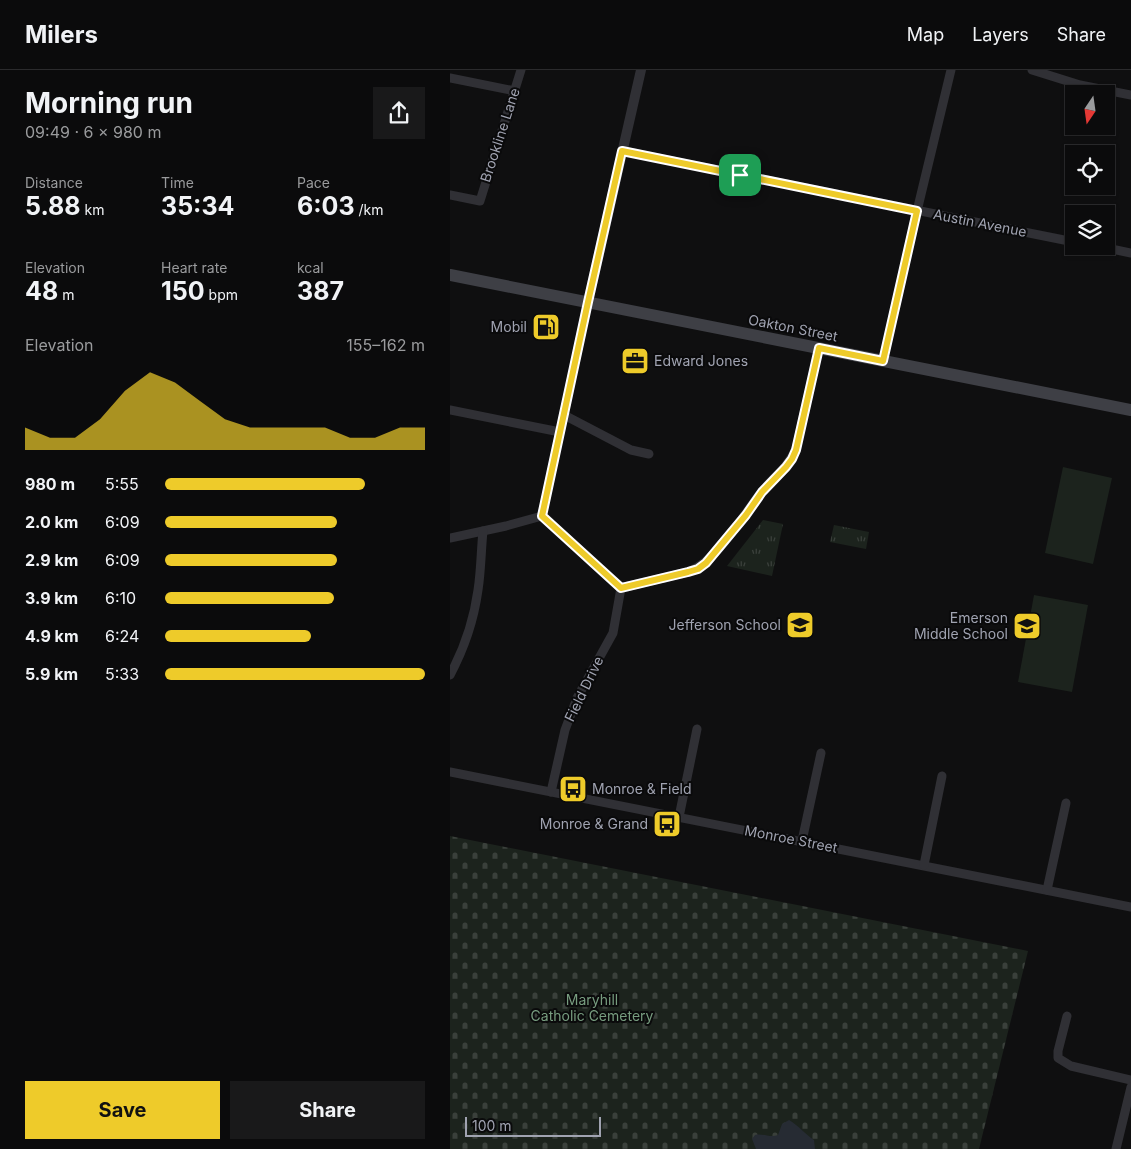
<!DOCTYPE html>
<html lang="en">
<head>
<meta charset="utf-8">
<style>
  body { margin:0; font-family:Inter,sans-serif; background:#19191a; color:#f1f3f6; height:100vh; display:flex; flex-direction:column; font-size:19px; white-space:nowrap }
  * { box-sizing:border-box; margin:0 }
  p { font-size:16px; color:#9a9b9d }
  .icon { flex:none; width:28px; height:28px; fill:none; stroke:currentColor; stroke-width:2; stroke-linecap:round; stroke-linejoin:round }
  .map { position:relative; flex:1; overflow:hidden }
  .side { display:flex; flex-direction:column; background:#0b0b0c; width:450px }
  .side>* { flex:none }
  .needle { width:32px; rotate:193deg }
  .fabs { position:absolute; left:615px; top:15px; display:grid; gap:10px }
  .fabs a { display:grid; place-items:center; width:50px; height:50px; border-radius:0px; background:#0b0b0c; box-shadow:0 1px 4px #0004,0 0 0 1px #2b2b2d; font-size:25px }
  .scale { position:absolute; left:15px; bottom:12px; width:136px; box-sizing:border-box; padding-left:5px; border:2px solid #a0a3b1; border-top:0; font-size:14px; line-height:18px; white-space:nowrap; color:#a0a3b1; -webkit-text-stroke:4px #0a0a0b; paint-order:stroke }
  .pin { position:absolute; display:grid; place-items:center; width:42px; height:42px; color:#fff; margin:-21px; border-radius:10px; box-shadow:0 2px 8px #0006 }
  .round { display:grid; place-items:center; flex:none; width:52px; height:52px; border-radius:0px; background:#19191a }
  .summary { display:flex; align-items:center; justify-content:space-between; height:85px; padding:0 25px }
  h1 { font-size:28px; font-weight:700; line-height:38px }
  .stats { display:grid; grid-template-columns:repeat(3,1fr); gap:8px; height:85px; padding:5px 25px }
  .stats div { display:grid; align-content:center }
  .stats b { font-size:25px; font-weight:700 }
  .stats small { font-size:14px; font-weight:400 }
  .stats p { font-size:14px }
  .chart { height:140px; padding:10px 25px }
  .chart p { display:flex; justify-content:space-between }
  .chart svg { width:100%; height:90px; margin-top:5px; fill:#eecb2a; opacity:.7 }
  .action { display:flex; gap:10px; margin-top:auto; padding:10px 25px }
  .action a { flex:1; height:58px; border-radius:0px; background:#eecb2a; color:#111; font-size:20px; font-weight:700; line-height:58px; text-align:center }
  .action a+a { background:#19191a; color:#f1f3f6 }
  ul { padding:0 25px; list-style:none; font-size:16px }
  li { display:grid; grid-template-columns:80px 60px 1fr; align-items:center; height:38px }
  li i { height:12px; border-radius:6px; background:#eecb2a }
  header { display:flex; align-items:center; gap:30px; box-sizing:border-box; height:70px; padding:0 25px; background:#0b0b0c; border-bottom:1px solid #2b2b2d }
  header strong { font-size:24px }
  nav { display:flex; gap:28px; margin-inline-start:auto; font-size:18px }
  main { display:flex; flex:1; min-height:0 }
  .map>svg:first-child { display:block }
  .grass { fill:#1c231d }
  .cemetery { fill:url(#cemetery-stones) }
  .park { fill:url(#park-tufts) }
  .water { fill:#262b33 }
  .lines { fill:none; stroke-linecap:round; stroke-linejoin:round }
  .minor { stroke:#303035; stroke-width:9 }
  .tertiary { stroke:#303035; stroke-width:10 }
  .secondary { stroke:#3e3f45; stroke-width:12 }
  .route-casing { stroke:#fff; stroke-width:10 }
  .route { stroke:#eecb2a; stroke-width:6 }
  .labels { text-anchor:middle; stroke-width:4; stroke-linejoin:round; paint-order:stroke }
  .street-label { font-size:14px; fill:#a0a3b1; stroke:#0a0a0b }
  .poi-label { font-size:14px; fill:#a0a3b1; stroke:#0a0a0b; text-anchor:end }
  .park-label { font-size:14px; fill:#779c7f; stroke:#0a0a0b }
</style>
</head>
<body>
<header>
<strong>Milers</strong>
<nav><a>Map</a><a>Layers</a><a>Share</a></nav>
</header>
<main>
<section class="side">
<div class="summary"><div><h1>Morning run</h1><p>09:49 · 6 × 980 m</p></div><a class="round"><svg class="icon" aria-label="share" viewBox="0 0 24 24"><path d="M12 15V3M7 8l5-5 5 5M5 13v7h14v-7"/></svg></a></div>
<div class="stats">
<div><p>Distance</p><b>5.88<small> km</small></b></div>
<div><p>Time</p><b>35:34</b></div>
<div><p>Pace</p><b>6:03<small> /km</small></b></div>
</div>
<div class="stats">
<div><p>Elevation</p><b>48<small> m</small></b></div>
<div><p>Heart rate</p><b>150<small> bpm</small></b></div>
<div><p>kcal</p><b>387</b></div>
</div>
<div class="chart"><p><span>Elevation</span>155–162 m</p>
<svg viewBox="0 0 160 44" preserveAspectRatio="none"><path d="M0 44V33L10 38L20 38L30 29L40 15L50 6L60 11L70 20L80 29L90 33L100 33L110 33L120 33L130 38L140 38L150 33L160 33V44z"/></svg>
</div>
<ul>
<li><b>980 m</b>5:55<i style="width:77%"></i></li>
<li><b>2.0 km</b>6:09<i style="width:66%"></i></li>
<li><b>2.9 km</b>6:09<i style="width:66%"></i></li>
<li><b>3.9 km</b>6:10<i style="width:65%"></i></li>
<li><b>4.9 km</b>6:24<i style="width:56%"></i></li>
<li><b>5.9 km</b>5:33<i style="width:100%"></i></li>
</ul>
<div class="action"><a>Save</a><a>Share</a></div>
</section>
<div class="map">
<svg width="681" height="1079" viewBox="0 0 681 1079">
  <defs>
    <pattern id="cemetery-stones" width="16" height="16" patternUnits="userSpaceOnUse" patternTransform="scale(1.25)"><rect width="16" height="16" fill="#1c231d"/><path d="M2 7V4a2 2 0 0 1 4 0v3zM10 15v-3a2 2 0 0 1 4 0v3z" fill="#3a403b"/></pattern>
    <pattern id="park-tufts" width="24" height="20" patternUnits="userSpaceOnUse" patternTransform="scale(1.25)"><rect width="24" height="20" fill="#1c231d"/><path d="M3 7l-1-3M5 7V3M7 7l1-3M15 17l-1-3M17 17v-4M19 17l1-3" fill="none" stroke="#3a403b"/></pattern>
  </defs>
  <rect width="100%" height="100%" fill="#0f0f10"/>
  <g class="grass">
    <path d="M613 397 662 408 643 494 595 483Z"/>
    <path d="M584 525 638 535 622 622 568 612Z"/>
  </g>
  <path class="cemetery" d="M0 766 578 881 529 1079H0Z"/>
  <g class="park">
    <path d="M313 450 333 454 322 506 277 496Z"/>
    <path d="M384 455 419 462 416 479 380 472Z"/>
  </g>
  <path class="water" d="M339 1050C349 1056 354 1063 364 1070L365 1079H306L302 1069 305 1065C313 1063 320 1068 328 1065L332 1054Z"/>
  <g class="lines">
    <g class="minor">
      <path d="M582 0 630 15 681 25"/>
      <path d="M0 8 65 21"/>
      <path d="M173 81 624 172"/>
      <path d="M0 125 30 131 71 0"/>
      <path d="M647 176 681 183"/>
      <path d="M433 291 467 141 501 0"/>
      <path d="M0 340 110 362"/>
      <path d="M114 345 181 380 199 384"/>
      <path d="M92 446 171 518 238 502C269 490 292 446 312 421 325 406 337 398 346 379L369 278"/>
      <path d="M92 446 138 232"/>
      <path d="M0 468 56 456 92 446"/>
      <path d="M0 605C14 579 24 549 28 520 31 501 31 481 33 461"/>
      <path d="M0 702 681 837"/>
      <path d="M101 722 115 660 127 628 163 563 171 518"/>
      <path d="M229 747 247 659"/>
      <path d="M352 771 371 683"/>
      <path d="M474 795 492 706"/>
      <path d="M597 820 616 733"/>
      <path d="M617 946 608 981V988L621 996 681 1010"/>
      <path d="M666 1079 681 1017"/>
    </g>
    <path class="tertiary" d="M138 232 191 0"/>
    <path class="secondary" d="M0 205 681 340"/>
  </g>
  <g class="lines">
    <defs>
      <path id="route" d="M172 81 467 141 433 291 369 278 346 380 342 389 336 397 312 422 296 445 256 493 248 499 238 502 171 518 92 446 138 232Z"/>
    </defs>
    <use href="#route" class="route-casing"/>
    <use href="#route" class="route"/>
  </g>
  <defs>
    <symbol id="fuel-square" viewBox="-11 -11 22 22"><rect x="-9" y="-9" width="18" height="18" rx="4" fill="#eecb2a" stroke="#0a0a0b"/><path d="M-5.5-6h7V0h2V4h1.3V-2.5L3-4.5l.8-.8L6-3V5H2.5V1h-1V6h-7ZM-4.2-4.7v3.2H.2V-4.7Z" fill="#111"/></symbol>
    <symbol id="office-square" viewBox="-11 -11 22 22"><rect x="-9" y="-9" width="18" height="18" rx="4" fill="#eecb2a" stroke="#0a0a0b"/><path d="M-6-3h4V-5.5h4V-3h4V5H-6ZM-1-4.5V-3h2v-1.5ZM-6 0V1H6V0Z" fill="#111"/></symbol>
    <symbol id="school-square" viewBox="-11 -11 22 22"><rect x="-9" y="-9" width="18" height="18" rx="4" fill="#eecb2a" stroke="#0a0a0b"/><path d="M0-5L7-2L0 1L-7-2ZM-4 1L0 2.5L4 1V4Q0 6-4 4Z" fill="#111"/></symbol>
    <symbol id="bus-square" viewBox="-11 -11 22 22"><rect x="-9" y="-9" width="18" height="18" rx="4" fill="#eecb2a" stroke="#0a0a0b"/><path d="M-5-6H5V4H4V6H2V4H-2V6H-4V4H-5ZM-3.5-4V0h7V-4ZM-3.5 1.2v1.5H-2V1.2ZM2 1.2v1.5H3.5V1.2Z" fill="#111"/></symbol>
  </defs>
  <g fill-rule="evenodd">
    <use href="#fuel-square" x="80" y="241" width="32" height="32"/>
    <use href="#office-square" x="169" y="275" width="32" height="32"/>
    <use href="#school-square" x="334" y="539" width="32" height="32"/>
    <use href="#school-square" x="561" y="540" width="32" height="32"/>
    <use href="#bus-square" x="107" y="703" width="32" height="32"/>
    <use href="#bus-square" x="201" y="738" width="32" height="32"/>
  </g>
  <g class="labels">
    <g class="street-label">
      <text transform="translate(50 65) rotate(-72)" y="5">Brookline Lane</text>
      <text transform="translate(530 153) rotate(11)" y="5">Austin Avenue</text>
      <text transform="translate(343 258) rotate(11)" y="5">Oakton Street</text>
      <text transform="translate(134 619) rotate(-64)" y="5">Field Drive</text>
      <text transform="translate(341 769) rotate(11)" y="5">Monroe Street</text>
    </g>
    <g class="poi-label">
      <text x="77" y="262">Mobil</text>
      <text x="204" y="296" text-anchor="start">Edward Jones</text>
      <text x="558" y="553">Emerson<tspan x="558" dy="16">Middle School</tspan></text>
      <text x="331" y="560">Jefferson School</text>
      <text x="142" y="724" text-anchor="start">Monroe &amp; Field</text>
      <text x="198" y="759">Monroe &amp; Grand</text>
    </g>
    <g class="park-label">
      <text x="142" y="935">Maryhill<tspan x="142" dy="16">Catholic Cemetery</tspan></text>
    </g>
  </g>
</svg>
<div class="fabs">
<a><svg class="needle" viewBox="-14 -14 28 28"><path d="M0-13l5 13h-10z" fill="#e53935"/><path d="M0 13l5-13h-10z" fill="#9a9b9d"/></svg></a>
<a><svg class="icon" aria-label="locate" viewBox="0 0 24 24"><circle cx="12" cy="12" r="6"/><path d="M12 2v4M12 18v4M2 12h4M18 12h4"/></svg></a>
<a><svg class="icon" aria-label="layers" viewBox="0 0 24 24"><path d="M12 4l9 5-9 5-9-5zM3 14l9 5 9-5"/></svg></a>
</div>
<div class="scale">100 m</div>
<div class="pin" style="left:290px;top:105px;background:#1e9e55"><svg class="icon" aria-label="arrive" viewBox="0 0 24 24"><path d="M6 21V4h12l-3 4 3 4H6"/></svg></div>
</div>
</main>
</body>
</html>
